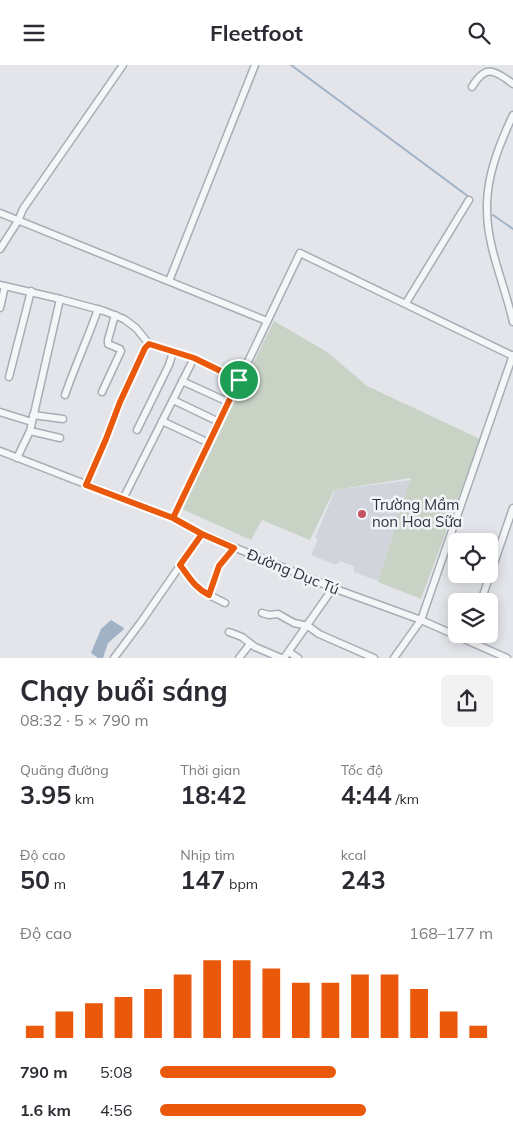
<!DOCTYPE html>
<html lang="vi">
<head>
<meta charset="utf-8">
<style>
  body { margin:0; font-family:Mulish,sans-serif; background:#f2f2f3; color:#2b2b33; height:100vh; display:flex; flex-direction:column; font-size:19px; white-space:nowrap }
  * { box-sizing:border-box; margin:0 }
  p { font-size:16px; color:#7c7c81 }
  .icon { flex:none; width:28px; height:28px; fill:none; stroke:currentColor; stroke-width:2; stroke-linecap:round; stroke-linejoin:round }
  .map { position:relative; height:593px; overflow:hidden }
  .details { display:flex; flex-direction:column; background:#fff; flex:1 }
  .details>* { flex:none }
  .tools { position:absolute; left:448px; top:468px; display:grid; gap:10px }
  .tools a { display:grid; place-items:center; width:50px; height:50px; border-radius:8px; background:#fff; box-shadow:0 2px 12px #0003; font-size:25px }
  .pin { position:absolute; display:grid; place-items:center; width:42px; height:42px; color:#fff; margin:-21px; border:2px solid #fff; border-radius:50%; box-shadow:0 1px 5px #0007 }
  .round { display:grid; place-items:center; flex:none; width:52px; height:52px; border-radius:8px; background:#f2f2f3 }
  .head { display:flex; align-items:center; justify-content:space-between; height:85px; padding:0 20px }
  h1 { font-size:28px; font-weight:700; line-height:38px }
  .figures { display:grid; grid-template-columns:repeat(3,1fr); gap:8px; height:85px; padding:5px 20px }
  .figures div { display:grid; align-content:center }
  .figures b { font-size:25px; font-weight:700 }
  .figures small { font-size:14px; font-weight:400 }
  .figures p { font-size:14px }
  .chart { height:140px; padding:10px 20px }
  .chart p { display:flex; justify-content:space-between }
  .chart svg { width:100%; height:90px; margin-top:5px; stroke:#ea580c; stroke-width:6 }
  ul { padding:0 20px; list-style:none; font-size:16px }
  li { display:grid; grid-template-columns:80px 60px 1fr; align-items:center; height:38px }
  li i { height:12px; border-radius:6px; background:#ea580c }
  header { display:flex; justify-content:space-between; align-items:center; height:65px; padding:0 20px; background:#fff; font-size:22px; font-weight:700 }
  .map>svg:first-child { display:block }
  .built { fill:#d1d4db }
  .green { fill:#c8d3c5 }
  .water { fill:#a1b2c6 }
  .lines { fill:none; stroke-linecap:round; stroke-linejoin:round }
  .stream { stroke:#a1b2c6; stroke-width:2 }
  .minor-casing { stroke:#a8acb4; stroke-width:9 }
  .minor { stroke:#f5f6f8; stroke-width:6 }
  .route-casing { stroke:#fff; stroke-width:10 }
  .route { stroke:#ea580c; stroke-width:6 }
  .poi-dot { fill:#c25561; stroke:#f2f4f7; stroke-width:2 }
  .labels { text-anchor:middle; stroke-width:5; stroke-linejoin:round; paint-order:stroke }
  .poi-label { font-size:15px; fill:#2c3340; stroke:#f2f4f7; text-anchor:start }
  .street-label { font-size:15px; fill:#2c3340; stroke:#f2f4f7 }
</style>
</head>
<body>
<header><svg class="icon" aria-label="menu" viewBox="0 0 24 24"><path d="M4 6h16M4 12h16M4 18h16"/></svg>Fleetfoot<svg class="icon" aria-label="search" viewBox="0 0 24 24"><circle cx="10" cy="10" r="6"/><path d="M15 15l6 6"/></svg></header>
<div class="map">
<svg width="513" height="593" viewBox="0 0 513 593">
  <rect width="100%" height="100%" fill="#e3e5ea"/>
  <path class="built" d="M411 415 378 516 354 507V501L340 496 336 500 311 490 318 474 315 473 335 425Z"/>
  <path class="green" d="M274 256 327 287 367 321 480 374 421 534 378 517 411 413 334 425 310 475 262 455 251 475 182 444Z"/>
  <path class="water" d="M111 555 124 563 123 565 108 578 103 593H98L91 588 101 564Z"/>
  <g class="lines">
    <g class="stream">
      <path d="M291 0 469 132"/>
      <path d="M493 150 513 164"/>
    </g>
    <defs>
      <g id="minor">
        <path d="M472 22C485 0 494 4 513 19"/>
        <path d="M513 50C499 80 486 112 487 145 487 183 505 220 513 257"/>
        <path d="M0 148 267 256"/>
        <path d="M0 184 18 156 23 144 123 0"/>
        <path d="M169 216 255 0"/>
        <path d="M0 220 60 234 104 246 124 254 136 263 149 279 194 293 239 315"/>
        <path d="M406 238 469 135"/>
        <path d="M0 243 5 221"/>
        <path d="M9 312 31 226"/>
        <path d="M182 316 228 337"/>
        <path d="M102 327 121 286 120 284 108 279V275L115 250"/>
        <path d="M65 330C75 301 88 273 98 244"/>
        <path d="M173 335 219 357"/>
        <path d="M0 347 32 357"/>
        <path d="M33 350 63 354"/>
        <path d="M162 356 209 378"/>
        <path d="M137 365 169 300 173 287"/>
        <path d="M30 366 60 373"/>
        <path d="M0 386 173 453 202 469 333 523 421 555 507 593"/>
        <path d="M17 393 30 366 60 234"/>
        <path d="M86 419 106 374 126 323 145 283 149 279"/>
        <path d="M123 434 194 293"/>
        <path d="M173 453 300 188 513 291"/>
        <path d="M180 500C190 513 194 522 209 530"/>
        <path d="M481 536 513 443"/>
        <path d="M225 538 209 530 219 501 234 483"/>
        <path d="M262 548 269 550 278 549 294 558 308 561 319 569 374 593"/>
        <path d="M229 567 242 572 255 582 281 593"/>
        <path d="M289 587 298 593"/>
        <path d="M114 593 141 557 202 469"/>
        <path d="M239 593 250 579"/>
        <path d="M284 593 333 523"/>
        <path d="M394 593 421 555 513 290"/>
      </g>
    </defs>
    <use href="#minor" class="minor-casing"/>
    <use href="#minor" class="minor"/>
  </g>
  <g class="lines">
    <defs>
      <path id="route" d="M239 315 194 293 149 279 145 283 120 337 106 374 86 420 173 453 202 469 180 500C190 513 194 522 209 530L219 501 234 483 202 469 173 453 239 315"/>
    </defs>
    <use href="#route" class="route-casing"/>
    <use href="#route" class="route"/>
  </g>
  <circle class="poi-dot" cx="362" cy="449" r="5"/>
  <g class="labels">
    <g class="poi-label">
      <text x="372" y="445">Trường Mầm<tspan x="372" dy="17">non Hoa Sữa</tspan></text>
    </g>
    <g class="street-label">
      <text transform="translate(293 507) rotate(22)" y="5">Đường Dục Tú</text>
    </g>
  </g>
</svg>
<div class="tools">
<a><svg class="icon" aria-label="locate" viewBox="0 0 24 24"><circle cx="12" cy="12" r="6"/><path d="M12 2v4M12 18v4M2 12h4M18 12h4"/></svg></a>
<a><svg class="icon" aria-label="layers" viewBox="0 0 24 24"><path d="M12 4l9 5-9 5-9-5zM3 14l9 5 9-5"/></svg></a>
</div>
<div class="pin" style="left:239px;top:315px;background:#1e9e55"><svg class="icon" aria-label="arrive" viewBox="0 0 24 24"><path d="M6 21V4h12l-3 4 3 4H6"/></svg></div>
</div>
<section class="details">
<div class="head"><div><h1>Chạy buổi sáng</h1><p>08:32 · 5 × 790 m</p></div><a class="round"><svg class="icon" aria-label="share" viewBox="0 0 24 24"><path d="M12 15V3M7 8l5-5 5 5M5 13v7h14v-7"/></svg></a></div>
<div class="figures">
<div><p>Quãng đường</p><b>3.95<small> km</small></b></div>
<div><p>Thời gian</p><b>18:42</b></div>
<div><p>Tốc độ</p><b>4:44<small> /km</small></b></div>
</div>
<div class="figures">
<div><p>Độ cao</p><b>50<small> m</small></b></div>
<div><p>Nhịp tim</p><b>147<small> bpm</small></b></div>
<div><p>kcal</p><b>243</b></div>
</div>
<div class="chart"><p><span>Độ cao</span>168–177 m</p>
<svg viewBox="0 0 160 44" preserveAspectRatio="none"><path d="M5 44V38M15 44V31M25 44V27M35 44V24M45 44V20M55 44V13M65 44V6M75 44V6M85 44V10M95 44V17M105 44V17M115 44V13M125 44V13M135 44V20M145 44V31M155 44V38"/></svg>
</div>
<ul>
<li><b>790 m</b>5:08<i style="width:53%"></i></li>
<li><b>1.6 km</b>4:56<i style="width:62%"></i></li>
</ul>
</section>
</body>
</html>
